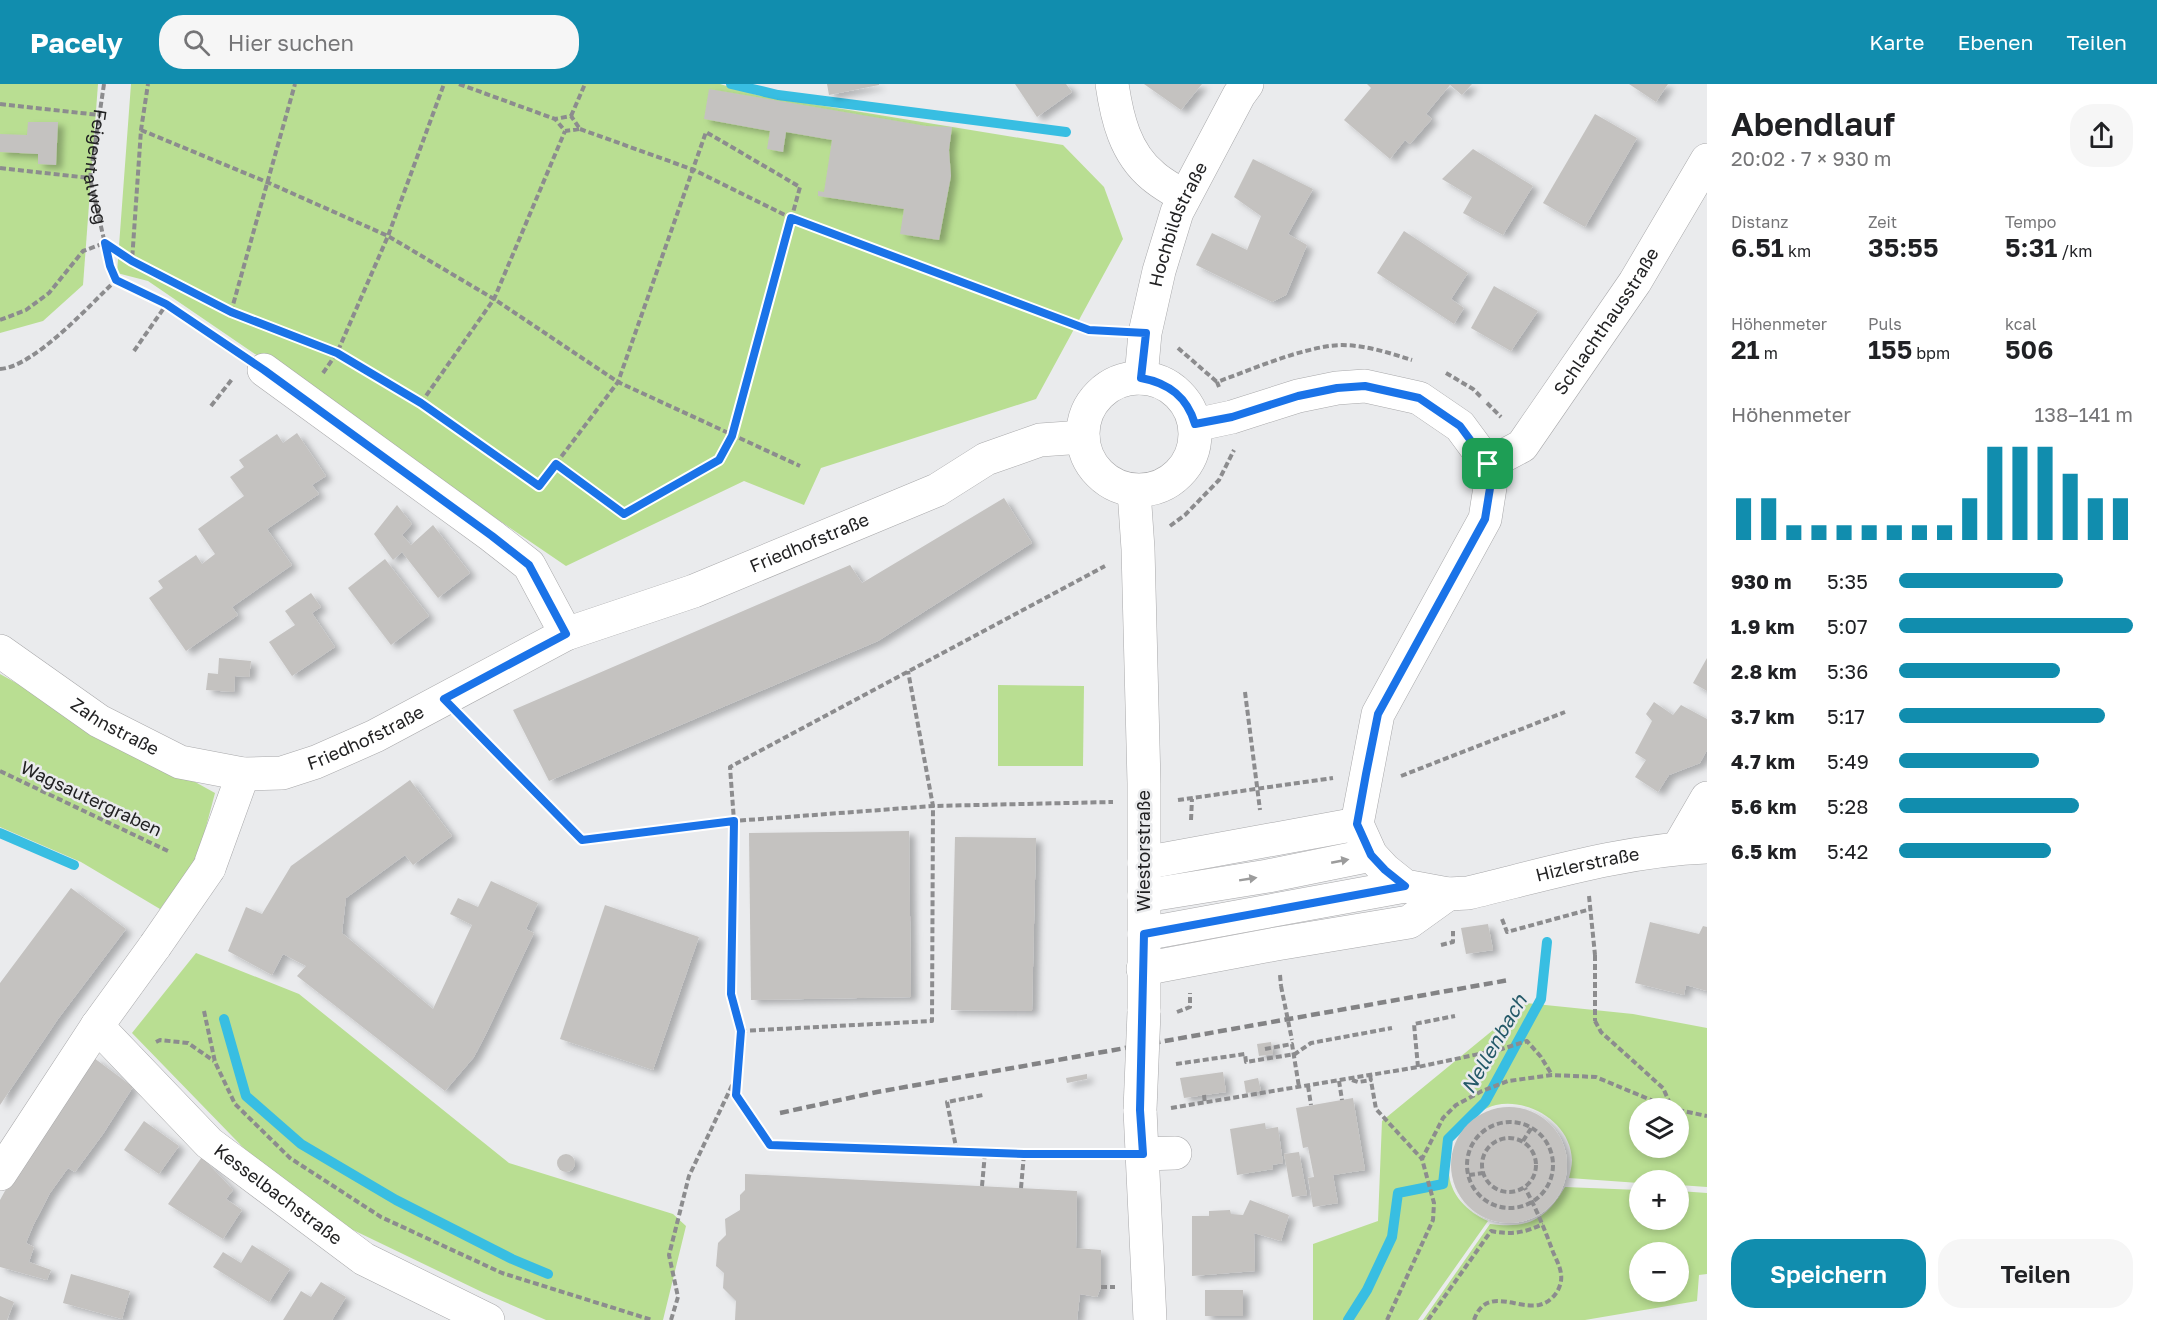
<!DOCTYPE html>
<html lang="de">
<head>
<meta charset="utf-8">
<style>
  body { margin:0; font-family:"Golos Text",sans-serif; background:#f6f6f6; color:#202124; height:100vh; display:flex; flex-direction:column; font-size:22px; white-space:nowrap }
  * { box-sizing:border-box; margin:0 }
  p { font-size:20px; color:#757577 }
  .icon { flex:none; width:33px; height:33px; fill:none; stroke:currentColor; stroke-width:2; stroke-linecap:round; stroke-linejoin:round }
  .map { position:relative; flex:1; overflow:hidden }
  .panel { display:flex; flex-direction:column; background:#fff; width:450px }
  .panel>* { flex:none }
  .buttons { position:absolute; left:1629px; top:1014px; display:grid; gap:12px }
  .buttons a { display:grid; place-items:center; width:60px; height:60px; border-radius:50%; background:#fff; box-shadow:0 3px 9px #0003; font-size:30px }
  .pin { position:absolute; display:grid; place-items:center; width:51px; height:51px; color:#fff; margin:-26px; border-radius:12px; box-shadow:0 3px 9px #0006 }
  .round { display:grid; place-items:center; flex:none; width:63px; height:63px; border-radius:24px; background:#f6f6f6 }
  .head { display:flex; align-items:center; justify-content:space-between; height:102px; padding:0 24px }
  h1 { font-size:33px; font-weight:600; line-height:45px }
  .metrics { display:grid; grid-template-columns:repeat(3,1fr); gap:9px; height:102px; padding:6px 24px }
  .metrics div { display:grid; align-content:center }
  .metrics b { font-size:26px; font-weight:600 }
  .metrics small { font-size:16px; font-weight:400 }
  .metrics p { font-size:16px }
  .chart { height:168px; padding:12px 24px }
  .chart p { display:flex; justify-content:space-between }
  .chart svg { width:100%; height:108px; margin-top:6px; stroke:#118dae; stroke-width:6 }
  .button { display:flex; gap:12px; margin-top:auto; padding:12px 24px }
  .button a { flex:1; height:69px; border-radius:24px; background:#118dae; color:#fff; font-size:24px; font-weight:600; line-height:69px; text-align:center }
  .button a+a { background:#f6f6f6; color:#202124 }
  ul { padding:0 24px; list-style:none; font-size:20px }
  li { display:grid; grid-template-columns:96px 72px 1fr; align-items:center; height:45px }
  li i { height:15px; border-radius:8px; background:#118dae }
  header { display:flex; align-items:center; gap:36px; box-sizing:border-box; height:84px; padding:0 30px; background:#118dae; color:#fff }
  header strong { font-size:28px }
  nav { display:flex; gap:33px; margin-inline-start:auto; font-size:21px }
  .search { width:420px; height:54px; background:#f6f6f6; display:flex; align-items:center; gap:15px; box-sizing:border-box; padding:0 21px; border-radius:24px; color:#757577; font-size:22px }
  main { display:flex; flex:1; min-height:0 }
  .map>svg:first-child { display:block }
  .green { fill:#b9de92; fill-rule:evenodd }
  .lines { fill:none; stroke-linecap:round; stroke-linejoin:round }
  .stream { stroke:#38bee2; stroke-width:10 }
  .building { fill:#c4c2c0; filter:url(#shadow) }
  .minor-casing { stroke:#a8a8aa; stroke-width:34 }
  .path { stroke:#8c8c8e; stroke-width:4; stroke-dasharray:6 3; stroke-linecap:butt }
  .minor { stroke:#fff; stroke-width:33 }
  .rail { stroke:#838385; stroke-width:4.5; stroke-dasharray:9 4.5; stroke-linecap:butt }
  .minor-bridge-casing { stroke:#a8a8aa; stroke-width:34; stroke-linecap:butt }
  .path-bridge { stroke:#8c8c8e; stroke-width:4; stroke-dasharray:6 3; stroke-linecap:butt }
  .minor-bridge { stroke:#fff; stroke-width:33 }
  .oneway { fill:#9c9c9c }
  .route-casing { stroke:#fff; stroke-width:12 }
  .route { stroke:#1a73e8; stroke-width:8 }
  .labels { text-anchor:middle; stroke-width:5; stroke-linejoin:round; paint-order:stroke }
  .street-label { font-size:18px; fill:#222223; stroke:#eaebed }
  .water-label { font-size:20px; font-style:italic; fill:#245968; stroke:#eaebed }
</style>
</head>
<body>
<header>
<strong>Pacely</strong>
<div class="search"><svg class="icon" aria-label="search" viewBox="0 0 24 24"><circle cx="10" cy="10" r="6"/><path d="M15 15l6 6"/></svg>Hier suchen</div>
<nav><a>Karte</a><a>Ebenen</a><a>Teilen</a></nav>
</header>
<main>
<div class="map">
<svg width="1707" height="1236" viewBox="0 0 1707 1236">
  <defs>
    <filter id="shadow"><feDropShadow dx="6" dy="4" stdDeviation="3" flood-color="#0004"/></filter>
  </defs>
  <rect width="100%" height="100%" fill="#eaebed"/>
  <g class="green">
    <path d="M0 0H98L83 201 43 237 0 249Z"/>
    <path d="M131 0H720L757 11 1063 61 1104 103 1123 155 1036 315 821 384 804 421 744 397 566 482 148 197 117 189Z"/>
    <path d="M0 590 215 709 198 773 160 825 81 778 0 743Z"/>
    <path d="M998 601 1084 602 1083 682H998Z"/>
    <path d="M196 869 299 910 509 1079 673 1130 686 1142 663 1236H546L484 1209 297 1119 132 949Z"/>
    <path d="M1526 919 1633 930 1707 944V1103L1679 1101 1678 1096H1640L1639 1099 1569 1094C1570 1089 1572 1082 1572 1076 1571 1039 1530 1014 1496 1021 1484 1024 1474 1031 1465 1040 1458 1047 1451 1056 1449 1067 1448 1072 1449 1079 1449 1085 1448 1109 1467 1128 1488 1137L1418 1236H1313V1160L1378 1137 1382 1037ZM1640 1024H1678V1064H1640Z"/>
    <path d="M1565 1103 1639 1106 1640 1136H1678L1679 1107 1707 1109V1190L1699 1191 1697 1217 1585 1236H1423L1490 1140C1528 1145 1546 1136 1565 1103ZM1640 1168H1678V1208H1640Z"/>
  </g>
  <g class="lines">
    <g class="stream">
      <path d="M731 0 778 11 1066 48"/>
      <path d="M0 749 74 781"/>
      <path d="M224 935 246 1012 301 1060 396 1116 512 1175 548 1190"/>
      <path d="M1348 1236 1367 1206 1392 1153 1398 1109 1443 1100 1448 1055 1485 1018 1541 915 1547 858"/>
    </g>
  </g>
  <g class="building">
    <path d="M827 0H879V1L829 11Z"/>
    <path d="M1015 0H1066L1072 8 1037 33Z"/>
    <path d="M1144 0H1202L1181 26Z"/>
    <path d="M1367 0H1472L1462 11 1450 1 1426 30 1432 35 1410 60 1405 56 1390 75 1344 36 1371 4Z"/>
    <path d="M1629 0H1668L1656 18Z"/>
    <path d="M709 5 926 42 952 43 949 66 951 92 939 156 900 150 904 125 818 112V107L824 108 832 56 786 48 783 68 767 65 770 47 704 35Z"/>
    <path d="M1595 30 1637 54 1585 143 1543 119Z"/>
    <path d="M28 38H58L56 81 38 80V70L0 68V50L27 51Z"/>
    <path d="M1473 65 1533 102 1503 151 1463 129 1472 113 1442 95Z"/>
    <path d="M1253 75 1313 105 1288 150 1307 161 1286 211 1272 218 1196 181 1212 149 1247 166 1261 132 1234 113Z"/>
    <path d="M1404 147 1468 189 1451 215 1464 224 1454 240 1377 189Z"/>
    <path d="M1494 202 1538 227 1511 267 1471 244Z"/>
    <path d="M297 349 326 392 312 401 319 410 267 445 292 481 232 523 238 531 186 567 149 514 163 504 158 497 196 471 202 480 215 470 198 445 244 412 230 393 244 383 239 376 277 350 283 359Z"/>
    <path d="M1004 414 1032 459 878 557 549 697 513 626 850 481 862 499Z"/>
    <path d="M397 421 412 440 402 451 411 461 433 441 470 489 438 514 402 468 393 476 374 450Z"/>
    <path d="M385 475 429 532 391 561 348 504Z"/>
    <path d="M311 509 321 523 312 529 335 563 292 592 269 558 295 541 285 527Z"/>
    <path d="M219 574 251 577 249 593 235 592 234 608 206 606 208 589 218 590Z"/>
    <path d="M1707 574V607L1693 599Z"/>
    <path d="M1654 618 1673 631 1681 621 1707 635V666L1700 679 1669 691 1658 708 1635 693 1646 676 1635 669 1652 637 1646 630Z"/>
    <path d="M410 696 452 752 413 781 405 771 346 814 342 849 433 925 472 841 450 830 458 814 478 823 491 797 538 819 526 845 534 849 486 950 474 973 445 1007 297 892 306 882 283 870 272 891 228 867 246 823 262 830 291 782Z"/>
    <path d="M909 747 911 913 751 916 749 749Z"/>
    <path d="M955 753 1036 754 1032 927 951 926Z"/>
    <path d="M71 804 126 845 58 935 0 1021V899Z"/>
    <path d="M605 821 699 853 653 986 560 955Z"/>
    <path d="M1650 838 1699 850 1703 842 1707 843V907L1686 901 1684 911 1635 899Z"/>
    <path d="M1488 840 1493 866 1466 870 1461 844Z"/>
    <path d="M1271 958 1273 970 1259 972 1257 960Z"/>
    <path d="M94 974 133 1003 103 1050 75 1088 68 1084 50 1109 33 1142 26 1159 34 1163 29 1178 51 1186 47 1196 0 1183V1116L16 1087Z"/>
    <path d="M1223 988 1226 1008 1184 1014 1180 994Z"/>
    <path d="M1087 990V995L1067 999 1066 994Z"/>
    <path d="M1258 994 1261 1007 1246 1009 1244 997Z"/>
    <path d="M1353 1014 1365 1086 1333 1091 1338 1119 1313 1123 1308 1094 1314 1093 1308 1063 1303 1064 1296 1024Z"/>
    <circle cx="1509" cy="1081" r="58"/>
    <path d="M144 1037 179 1062 159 1090 124 1066Z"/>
    <path d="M1265 1039 1266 1045 1278 1043 1283 1079 1272 1081 1273 1085 1237 1091 1230 1045Z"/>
    <path d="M1299 1068 1307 1111 1292 1113 1284 1070Z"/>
    <circle cx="566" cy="1079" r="9"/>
    <path d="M202 1073 233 1106 226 1115 242 1126 223 1155 168 1120Z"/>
    <path d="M745 1090 1077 1107 1076 1164 1101 1166V1203L1097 1213 1080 1210 1077 1236H735L736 1217 723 1204 724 1189 716 1182 718 1159 726 1151 725 1135 740 1126V1111L745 1106Z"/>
    <path d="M1250 1116 1289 1131 1281 1157 1254 1149 1255 1187 1192 1192V1132H1209V1127L1230 1126 1231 1130 1243 1131Z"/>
    <path d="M252 1161 290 1185 269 1218 213 1183 223 1168 241 1179Z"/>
    <path d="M71 1190 130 1207 122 1235 63 1219Z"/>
    <path d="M321 1198 346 1213 332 1236H283L301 1207 311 1213Z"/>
    <rect x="1205" y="1206" width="38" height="26"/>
    <path d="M0 1212 14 1218 7 1236H0Z"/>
  </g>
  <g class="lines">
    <defs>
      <g id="minor">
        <path d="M1112 0C1117 34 1125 69 1153 92 1162 100 1174 106 1184 113"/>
        <path d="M264 286 492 452 529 481 566 550"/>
        <path id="s2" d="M1141 294 1145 249 1159 187 1177 128 1239 11 1247 0"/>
        <circle cx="1139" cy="350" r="56"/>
        <path id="s3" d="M1195 341 1232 333 1298 312 1337 304 1365 302 1419 314 1460 342 1488 380 1491 397 1485 435 1378 630 1357 740 1371 771 1385 786 1405 802 1448 810 1468 809C1547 790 1626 766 1707 763"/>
        <path id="s4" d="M1488 380 1522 362 1635 198 1707 76"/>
        <path d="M1134 407 1138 465 1144 699V928"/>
        <path id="s5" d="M0 567 99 637 180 678 243 690 282 689 316 678 375 652 566 550 694 507 937 406 986 375 1040 356 1083 353"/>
        <path d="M1678 764 1707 714"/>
        <path d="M1144 779 1357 740"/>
        <path d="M209 784 243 690"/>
        <path d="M1144 812 1268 792 1371 771"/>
        <path d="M1144 850 1405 802"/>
        <path d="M1143 885 1276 860 1409 838 1448 810"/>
        <path id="s6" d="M97 942 209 1059 364 1175 488 1236"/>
        <path d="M1140 1026 1150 1236"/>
        <path d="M1143 1070 1175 1069"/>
        <path d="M0 1090 97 942 155 862"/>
      </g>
    </defs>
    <use href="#minor" class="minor-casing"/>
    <g class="path">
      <path id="s1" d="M104 0 90 94 110 182 116 196 166 221 238 269"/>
      <path d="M459 0 555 35 556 36 565 47 580 45 571 32 555 35"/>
      <path d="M0 20 99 31"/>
      <path d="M571 32 585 0"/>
      <path d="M580 45 694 86 791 134 1089 246 1114 247"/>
      <path d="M141 46 269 99 388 152 494 215 618 298 800 382"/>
      <path d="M0 84 90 94"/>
      <path d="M132 177 231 228 337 269 421 319 539 402 618 298 706 48 800 103 732 352 719 376 624 430 556 379"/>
      <path d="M231 228 295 0"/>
      <path d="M0 236 26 226 49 209 83 167 105 159 132 177 141 46 148 0"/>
      <path d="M1178 264 1217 298"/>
      <path d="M134 267 166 221"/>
      <path d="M0 285C34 283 91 220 116 196"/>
      <path d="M323 289 337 269 388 152 444 0"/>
      <path d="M1446 289 1473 305 1482 314"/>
      <path d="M1219 303 1217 298C1253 285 1291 268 1329 262 1357 258 1386 268 1412 276"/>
      <path d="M421 319 494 215 565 47"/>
      <path d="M1487 319 1501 333"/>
      <path d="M211 322 233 294"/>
      <path d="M1170 442 1185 431 1219 396 1234 366"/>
      <path d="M1245 608 1260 726"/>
      <path d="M467 638 582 756 734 737 933 722 1113 718"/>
      <path d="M0 687 170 768"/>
      <path d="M1401 692 1565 628"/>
      <path d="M1178 716 1333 694"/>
      <path d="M1191 736 1192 715"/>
      <path d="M1589 812 1595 871"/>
      <path d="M1502 835 1507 848 1591 825"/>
      <path d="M1441 861 1453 858V847"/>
      <path d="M1280 891 1281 902"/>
      <path d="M204 927 215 978 235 1020 290 1074 381 1133 502 1189 652 1236"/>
      <path d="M1177 928 1190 923V909"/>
      <path d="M1595 937 1601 948 1663 1004 1672 1024"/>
      <path d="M741 947 932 937 933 722 908 587"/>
      <path d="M156 958 160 956 188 959 214 977"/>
      <path d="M1265 965 1292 960 1299 1003"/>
      <path d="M1176 980 1245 970 1246 978 1295 970 1311 959 1392 944"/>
      <path d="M1418 983 1414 940 1455 932"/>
      <path d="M1370 991 1376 1025 1422 1075"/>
      <path d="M1352 996 1358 998 1372 996"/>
      <path d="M736 997V1011L770 1061 1024 1070H1111"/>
      <path d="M1339 997 1342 1016"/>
      <path d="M1308 1002 1311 1021"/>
      <path d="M1204 1011 1205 1020"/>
      <path d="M1171 1024 1418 983 1502 965 1527 957 1541 973 1552 991"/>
      <path d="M1678 1026 1707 1032"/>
      <circle cx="1510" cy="1081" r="43"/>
      <circle cx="1509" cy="1081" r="27"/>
      <path d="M1523 1057 1532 1043"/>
      <path d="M957 1068 947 1018 983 1011"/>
      <path d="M1469 1091 1483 1089"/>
      <path d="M982 1102 985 1069"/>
      <path d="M1021 1104 1024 1070"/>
      <path d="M1101 1203H1115"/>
      <path d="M671 1236 678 1213 669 1171 689 1092 736 993 741 947 731 910 734 737 730 683 1105 482"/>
      <path d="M1387 1236 1433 1136 1434 1119 1422 1075 1443 1034 1456 1021 1482 1007 1508 997 1552 991 1596 993 1670 1024"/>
      <path d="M1428 1236 1491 1147C1511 1151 1524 1149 1543 1140"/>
      <path d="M1474 1236C1486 1202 1515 1225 1539 1221 1553 1218 1563 1203 1561 1190 1560 1182 1556 1175 1553 1168 1545 1146 1536 1124 1525 1104"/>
    </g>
    <use href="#minor" class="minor"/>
    <path class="rail" d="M780 1029 877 1008 1509 896"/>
    <defs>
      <g id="minor-bridge">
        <path d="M155 862 209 784"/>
        <path d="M1140 1026 1144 928"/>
      </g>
    </defs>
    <use href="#minor-bridge" class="minor-bridge-casing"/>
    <g class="path-bridge">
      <path d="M1595 871V937"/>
      <path d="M1281 902 1292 956"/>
    </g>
    <use href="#minor-bridge" class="minor-bridge"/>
  </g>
  <defs><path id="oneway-solid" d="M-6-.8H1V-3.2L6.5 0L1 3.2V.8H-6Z" transform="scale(1.5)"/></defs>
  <g class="oneway">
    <use href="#oneway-solid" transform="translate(1340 777) rotate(-11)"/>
    <use href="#oneway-solid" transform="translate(1248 795) rotate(-9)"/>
  </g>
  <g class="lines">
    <defs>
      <path id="route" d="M791 134 1089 246 1146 249 1141 294C1169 299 1187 313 1195 340L1232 333 1298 312 1337 304 1365 302 1419 314 1460 342 1488 380 1491 398 1485 435 1378 630 1366 690 1357 740 1371 771 1385 786 1405 802 1144 850 1140 1026 1143 1070H1024L770 1061 736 1011 741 947 731 910 734 737 582 756 444 615 566 550 529 481 492 452 264 286 166 220 116 196 110 182 105 159 132 177 231 228 337 269 421 319 539 402 556 380 624 430 719 376 732 352Z"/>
    </defs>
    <use href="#route" class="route-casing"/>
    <use href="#route" class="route"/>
  </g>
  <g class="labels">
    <g class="street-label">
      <text dy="6" stroke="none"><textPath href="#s1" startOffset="84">Feigentalweg</textPath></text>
      <text dy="6" stroke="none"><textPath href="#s2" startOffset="159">Hochbildstraße</textPath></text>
      <text dy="6" stroke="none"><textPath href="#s4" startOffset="189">Schlachthausstraße</textPath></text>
      <text dy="6" stroke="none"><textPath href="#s5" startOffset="892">Friedhofstraße</textPath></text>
      <text dy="6" stroke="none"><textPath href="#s5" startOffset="138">Zahnstraße</textPath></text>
      <text dy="6" stroke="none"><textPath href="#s5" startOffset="406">Friedhofstraße</textPath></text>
      <text transform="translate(91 715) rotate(25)" y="6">Wagsautergraben</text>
      <text transform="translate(1144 767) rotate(-90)" y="6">Wiestorstraße</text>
      <text dy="6" stroke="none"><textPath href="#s3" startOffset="984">Hizlerstraße</textPath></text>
      <text dy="6" stroke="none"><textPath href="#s6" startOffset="248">Kesselbachstraße</textPath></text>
    </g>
    <g class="water-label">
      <text transform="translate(1494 960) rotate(-60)" y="7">Nellenbach</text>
    </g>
  </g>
</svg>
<div class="buttons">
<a><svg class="icon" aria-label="layers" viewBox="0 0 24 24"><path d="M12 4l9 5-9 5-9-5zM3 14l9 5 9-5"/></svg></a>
<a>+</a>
<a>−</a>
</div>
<div class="pin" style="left:1488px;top:380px;background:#1e9e55"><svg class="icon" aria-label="arrive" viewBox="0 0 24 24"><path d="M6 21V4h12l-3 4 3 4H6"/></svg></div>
</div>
<section class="panel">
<div class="head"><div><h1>Abendlauf</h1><p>20:02 · 7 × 930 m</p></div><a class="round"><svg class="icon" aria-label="share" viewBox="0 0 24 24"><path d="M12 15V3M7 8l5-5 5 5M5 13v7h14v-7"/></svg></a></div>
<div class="metrics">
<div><p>Distanz</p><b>6.51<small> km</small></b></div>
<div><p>Zeit</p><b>35:55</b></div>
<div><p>Tempo</p><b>5:31<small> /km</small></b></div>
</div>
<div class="metrics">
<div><p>Höhenmeter</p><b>21<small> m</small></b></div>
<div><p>Puls</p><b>155<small> bpm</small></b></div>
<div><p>kcal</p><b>506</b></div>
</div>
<div class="chart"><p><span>Höhenmeter</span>138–141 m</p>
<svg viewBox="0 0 160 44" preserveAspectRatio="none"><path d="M5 44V27M15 44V27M25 44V38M35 44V38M45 44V38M55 44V38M65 44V38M75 44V38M85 44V38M95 44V27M105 44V6M115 44V6M125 44V6M135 44V17M145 44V27M155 44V27"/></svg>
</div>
<ul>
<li><b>930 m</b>5:35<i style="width:70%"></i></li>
<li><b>1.9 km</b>5:07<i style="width:100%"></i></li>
<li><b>2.8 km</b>5:36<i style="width:69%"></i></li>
<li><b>3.7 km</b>5:17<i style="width:88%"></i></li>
<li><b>4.7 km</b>5:49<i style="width:60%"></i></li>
<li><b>5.6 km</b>5:28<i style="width:77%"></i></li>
<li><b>6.5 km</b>5:42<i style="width:65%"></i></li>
</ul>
<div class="button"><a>Speichern</a><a>Teilen</a></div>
</section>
</main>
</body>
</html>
